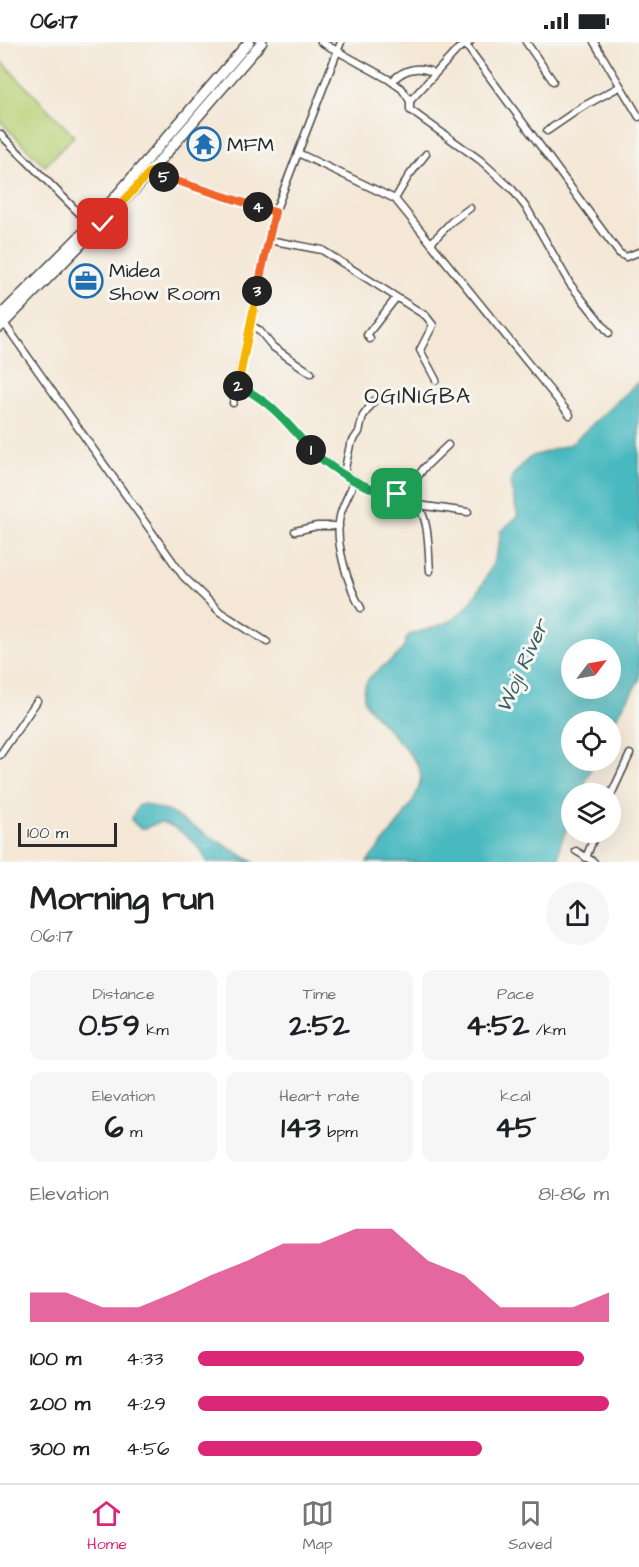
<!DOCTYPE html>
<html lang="en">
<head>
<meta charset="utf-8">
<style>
  body { margin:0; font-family:"Architects Daughter",sans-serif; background:#f6f6f6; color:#202124; height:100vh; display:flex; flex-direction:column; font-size:22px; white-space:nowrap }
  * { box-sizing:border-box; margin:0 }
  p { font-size:20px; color:#757577 }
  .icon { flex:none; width:33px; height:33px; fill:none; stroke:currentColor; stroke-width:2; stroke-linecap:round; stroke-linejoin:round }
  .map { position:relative; height:820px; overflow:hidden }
  .drawer { display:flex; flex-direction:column; background:#fff; flex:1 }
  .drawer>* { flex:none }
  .needle { width:39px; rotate:58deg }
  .controls { position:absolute; left:561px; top:597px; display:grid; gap:12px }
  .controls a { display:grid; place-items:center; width:60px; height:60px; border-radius:50%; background:#fff; box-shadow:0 6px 24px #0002; font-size:30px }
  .scale { position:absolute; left:18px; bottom:15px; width:99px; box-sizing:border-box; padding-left:6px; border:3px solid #2b2b2b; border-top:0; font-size:16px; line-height:21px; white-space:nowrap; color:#2b2b2b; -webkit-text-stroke:4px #f6f6f2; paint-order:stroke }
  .pin { position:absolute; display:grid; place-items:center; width:51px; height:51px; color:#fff; margin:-26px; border-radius:12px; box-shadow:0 3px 9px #0006 }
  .km { position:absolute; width:30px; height:30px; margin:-15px; border-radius:50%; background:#222; color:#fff; font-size:16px; line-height:30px; text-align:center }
  .round { display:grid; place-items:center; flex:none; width:63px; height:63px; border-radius:32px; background:#f6f6f6 }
  .head { display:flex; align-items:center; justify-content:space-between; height:102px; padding:0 30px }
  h1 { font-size:33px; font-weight:800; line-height:45px }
  .metrics { display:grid; grid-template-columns:repeat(3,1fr); gap:9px; height:102px; padding:6px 30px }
  .metrics div { display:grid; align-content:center; border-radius:12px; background:#f6f6f6; text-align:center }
  .metrics b { font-size:30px; font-weight:800 }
  .metrics small { font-size:16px; font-weight:400 }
  .metrics p { font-size:16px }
  .chart { height:168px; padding:12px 30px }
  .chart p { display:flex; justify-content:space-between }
  .chart svg { width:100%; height:108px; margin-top:6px; fill:#db2777; opacity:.7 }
  ul { padding:0 30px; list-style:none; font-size:20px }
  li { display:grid; grid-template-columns:96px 72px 1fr; align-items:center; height:45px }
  li i { height:15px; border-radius:8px; background:#db2777 }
  .status { display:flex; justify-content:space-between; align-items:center; height:42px; padding:0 30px; background:#fff; direction:ltr }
  .status svg { height:16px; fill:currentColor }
  .menu { display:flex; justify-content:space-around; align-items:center; height:84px; border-top:2px solid #e0e0e0; background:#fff; font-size:16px; color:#757577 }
  .menu a { display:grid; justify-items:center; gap:3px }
  .menu .on { color:#db2777 }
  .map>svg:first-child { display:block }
  .green { fill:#b9d277; stroke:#727e51; stroke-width:1.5 }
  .water { fill:#4ab9c0; stroke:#3a7276; stroke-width:1.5; fill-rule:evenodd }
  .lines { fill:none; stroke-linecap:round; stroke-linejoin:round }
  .minor-casing { stroke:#494744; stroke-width:9 }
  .primary-casing { stroke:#494744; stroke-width:12 }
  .minor { stroke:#fff; stroke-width:6 }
  .primary { stroke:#fff; stroke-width:9 }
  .split-1-casing { stroke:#fff; stroke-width:12 }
  .split-2-casing { stroke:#fff; stroke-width:12 }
  .split-3-casing { stroke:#fff; stroke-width:12 }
  .split-4-casing { stroke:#fff; stroke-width:12 }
  .split-5-casing { stroke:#fff; stroke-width:12 }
  .split-6-casing { stroke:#fff; stroke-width:12 }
  .split-1 { stroke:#22a559; stroke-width:8 }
  .split-2 { stroke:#22a559; stroke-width:8 }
  .split-3 { stroke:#f5b400; stroke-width:8 }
  .split-4 { stroke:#f0652b; stroke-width:8 }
  .split-5 { stroke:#f0652b; stroke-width:8 }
  .split-6 { stroke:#f5b400; stroke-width:8 }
  .labels { text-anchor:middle; stroke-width:6; stroke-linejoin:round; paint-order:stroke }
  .poi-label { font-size:20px; fill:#2b2b2b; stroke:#f6f6f2; text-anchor:start }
  .water-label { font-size:21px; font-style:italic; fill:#365d5f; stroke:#f6f6f2 }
  .quarter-label { font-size:22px; letter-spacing:1.5px; fill:#2b2b2b; stroke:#f6f6f2 }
</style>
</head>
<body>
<div class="status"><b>06:17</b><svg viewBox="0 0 49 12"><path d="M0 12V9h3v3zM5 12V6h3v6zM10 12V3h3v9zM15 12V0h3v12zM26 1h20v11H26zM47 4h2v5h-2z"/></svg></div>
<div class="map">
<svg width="639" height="820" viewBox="0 0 639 820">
  <rect width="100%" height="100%" fill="#f6f6f2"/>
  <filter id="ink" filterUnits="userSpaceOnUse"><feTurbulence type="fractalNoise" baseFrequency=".0167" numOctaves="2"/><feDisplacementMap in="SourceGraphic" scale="12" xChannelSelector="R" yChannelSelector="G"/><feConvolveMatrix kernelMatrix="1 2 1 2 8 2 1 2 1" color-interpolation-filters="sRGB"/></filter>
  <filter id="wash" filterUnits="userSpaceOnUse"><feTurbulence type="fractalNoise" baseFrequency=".008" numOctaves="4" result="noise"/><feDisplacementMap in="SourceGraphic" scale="24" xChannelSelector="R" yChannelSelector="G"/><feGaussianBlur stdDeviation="1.35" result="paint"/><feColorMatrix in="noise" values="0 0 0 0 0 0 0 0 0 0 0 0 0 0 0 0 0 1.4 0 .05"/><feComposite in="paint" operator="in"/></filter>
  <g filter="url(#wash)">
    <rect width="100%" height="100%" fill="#f4e7d5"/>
    <path class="green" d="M0 18 74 94 45 124 0 79Z"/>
    <g class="water">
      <path d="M639 339V638L611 684 610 680H572V718L594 719 581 751 572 752 571 775 560 803 559 820H367C382 801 430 751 419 726 412 709 378 679 366 662 352 627 403 625 406 597L409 593C424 588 444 584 457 574 475 561 502 512 500 490L518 474 510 442 513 433 530 415 571 402ZM572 608H610V646H572Z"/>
      <path d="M145 762 169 770 253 820H207C200 802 179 785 161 780 147 783 143 794 131 777L139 763Z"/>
    </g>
  </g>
  <g filter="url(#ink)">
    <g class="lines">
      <defs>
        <g id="minor">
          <path d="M321 0 388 37 402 47 410 59V68L480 118 512 147 528 168 570 242 609 291"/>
          <path d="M526 0 553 39"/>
          <path d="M594 0 639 75"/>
          <path d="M466 3 619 211 626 215 639 210"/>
          <path d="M392 39C404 27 419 23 434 31"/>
          <path d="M410 59 458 7 470 0"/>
          <path d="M547 89 582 65 619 45"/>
          <path d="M0 92 91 183"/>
          <path d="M298 111 395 157 570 373"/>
          <path d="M150 130 275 170"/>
          <path d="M395 157 408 135 426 112"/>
          <path d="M269 198 322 208 426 274 433 283 420 308 436 338"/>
          <path d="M431 201 451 180 470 166"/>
          <path d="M4 281 183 534 220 570 267 600"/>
          <path d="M250 283 259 288 273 305 311 331"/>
          <path d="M370 297 367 293 396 256"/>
          <path d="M237 343C281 362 299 405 338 428 351 436 365 444 379 449 394 455 406 448 417 462 430 479 428 508 430 529"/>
          <path d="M233 361 275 170 341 0"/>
          <path d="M344 431 350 403 359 390 363 374 374 359"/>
          <path d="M355 438C350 450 343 462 340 474 334 499 348 544 361 566"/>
          <path d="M405 452 424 426 448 403"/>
          <path d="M418 463 468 470"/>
          <path d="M295 489 317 484H339"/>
          <path d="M0 713 37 659"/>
          <path d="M610 755 630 712"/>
          <path d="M576 809 594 820"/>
          <path d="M586 816 596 790"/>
        </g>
        <g id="primary">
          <path d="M0 274 91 183 249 0"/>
          <path d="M0 285 137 145 262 0"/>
        </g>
      </defs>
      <use href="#minor" class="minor-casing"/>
      <use href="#primary" class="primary-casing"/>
      <use href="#minor" class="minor"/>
      <use href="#primary" class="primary"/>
    </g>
  </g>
  <g class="lines" filter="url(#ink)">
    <defs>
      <path id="split-1" d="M311 408C334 429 367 450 397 452"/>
      <path id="split-2" d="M238 344C269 357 290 384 311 408"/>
      <path id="split-3" d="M238 344 257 249"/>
      <path id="split-4" d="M257 249 275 170 258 165"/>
      <path id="split-5" d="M164 135 258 165"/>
      <path id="split-6" d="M103 182 150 130 164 135"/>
    </defs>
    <use href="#split-1" class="split-1-casing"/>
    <use href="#split-2" class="split-2-casing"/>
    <use href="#split-3" class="split-3-casing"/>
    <use href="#split-4" class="split-4-casing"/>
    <use href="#split-5" class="split-5-casing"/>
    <use href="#split-6" class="split-6-casing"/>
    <use href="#split-1" class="split-1"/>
    <use href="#split-2" class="split-2"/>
    <use href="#split-3" class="split-3"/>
    <use href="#split-4" class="split-4"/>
    <use href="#split-5" class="split-5"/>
    <use href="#split-6" class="split-6"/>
  </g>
  <defs>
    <symbol id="temple-ring" viewBox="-11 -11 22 22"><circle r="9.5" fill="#f6f6f2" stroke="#1f6fb2" stroke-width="1.5"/><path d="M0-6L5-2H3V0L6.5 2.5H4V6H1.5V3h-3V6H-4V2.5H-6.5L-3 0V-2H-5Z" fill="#1f6fb2"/></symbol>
    <symbol id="office-ring" viewBox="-11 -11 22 22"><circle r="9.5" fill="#f6f6f2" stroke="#1f6fb2" stroke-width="1.5"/><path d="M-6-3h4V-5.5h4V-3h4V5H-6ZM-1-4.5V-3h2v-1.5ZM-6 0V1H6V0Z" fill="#1f6fb2"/></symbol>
  </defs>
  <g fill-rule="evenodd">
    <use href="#temple-ring" x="185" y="83" width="38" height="38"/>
    <use href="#office-ring" x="67" y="220" width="38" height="38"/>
  </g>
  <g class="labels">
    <g class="poi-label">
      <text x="227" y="109">MFM</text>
      <text x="109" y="235">Midea<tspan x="109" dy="23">Show Room</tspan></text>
    </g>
    <g class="water-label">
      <text transform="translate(522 624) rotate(-66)" y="7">Woji River</text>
    </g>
    <g class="quarter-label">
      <text x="418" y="361">OGINIGBA</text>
    </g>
  </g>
</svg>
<div class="controls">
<a><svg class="needle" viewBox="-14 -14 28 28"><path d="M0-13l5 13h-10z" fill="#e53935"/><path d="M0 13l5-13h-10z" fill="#757577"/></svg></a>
<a><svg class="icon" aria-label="locate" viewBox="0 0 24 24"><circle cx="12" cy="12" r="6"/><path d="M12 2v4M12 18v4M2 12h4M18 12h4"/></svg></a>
<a><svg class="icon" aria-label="layers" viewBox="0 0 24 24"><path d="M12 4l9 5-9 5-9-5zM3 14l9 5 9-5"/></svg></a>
</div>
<div class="scale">100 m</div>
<div class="pin" style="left:397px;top:452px;background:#1e9e55"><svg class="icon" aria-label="arrive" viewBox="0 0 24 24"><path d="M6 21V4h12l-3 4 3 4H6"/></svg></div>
<div class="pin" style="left:103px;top:182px;background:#d93025"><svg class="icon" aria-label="check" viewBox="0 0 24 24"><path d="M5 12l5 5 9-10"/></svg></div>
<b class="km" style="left:311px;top:408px">1</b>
<b class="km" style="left:238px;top:344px">2</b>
<b class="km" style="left:257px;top:249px">3</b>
<b class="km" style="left:258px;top:165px">4</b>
<b class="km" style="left:164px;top:135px">5</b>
</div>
<section class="drawer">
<div class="head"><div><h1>Morning run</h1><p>06:17</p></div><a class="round"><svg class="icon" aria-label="share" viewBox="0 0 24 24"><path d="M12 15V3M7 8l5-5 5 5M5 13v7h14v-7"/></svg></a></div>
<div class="metrics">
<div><p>Distance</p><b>0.59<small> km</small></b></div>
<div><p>Time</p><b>2:52</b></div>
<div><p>Pace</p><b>4:52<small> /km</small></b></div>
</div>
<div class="metrics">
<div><p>Elevation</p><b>6<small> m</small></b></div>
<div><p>Heart rate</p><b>143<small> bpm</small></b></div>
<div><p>kcal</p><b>45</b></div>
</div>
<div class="chart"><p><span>Elevation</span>81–86 m</p>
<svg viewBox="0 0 160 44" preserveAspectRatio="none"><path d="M0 44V32L10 32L20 38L30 38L40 32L50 25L60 19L70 12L80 12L90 6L100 6L110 19L120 25L130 38L140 38L150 38L160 32V44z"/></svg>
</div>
<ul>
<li><b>100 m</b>4:33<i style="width:94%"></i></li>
<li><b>200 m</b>4:29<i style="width:100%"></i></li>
<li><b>300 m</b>4:56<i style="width:69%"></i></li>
</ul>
</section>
<nav class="menu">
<a class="on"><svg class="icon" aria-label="home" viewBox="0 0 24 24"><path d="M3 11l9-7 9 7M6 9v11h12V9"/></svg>Home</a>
<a><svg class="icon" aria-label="map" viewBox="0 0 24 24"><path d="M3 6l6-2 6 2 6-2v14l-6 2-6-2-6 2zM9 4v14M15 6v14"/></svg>Map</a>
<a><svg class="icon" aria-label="saved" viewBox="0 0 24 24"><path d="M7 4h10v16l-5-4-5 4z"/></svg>Saved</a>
</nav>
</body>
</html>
